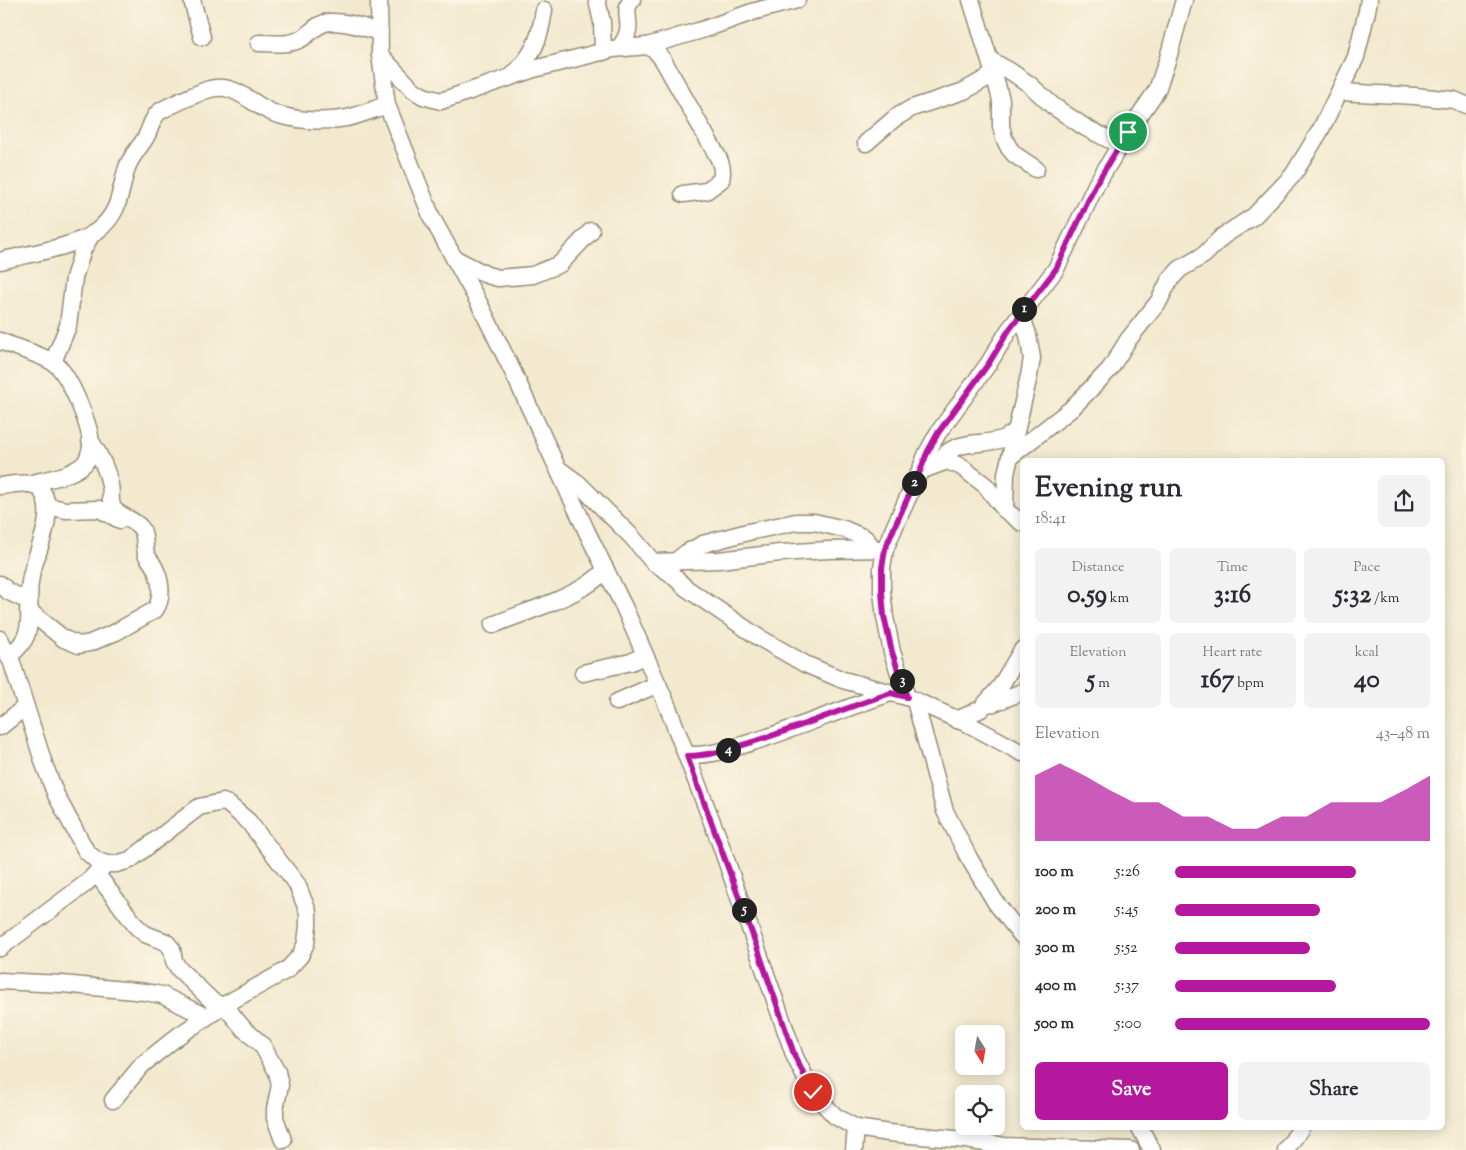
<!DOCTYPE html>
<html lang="en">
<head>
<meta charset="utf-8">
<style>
  body { margin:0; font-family:"Sorts Mill Goudy",serif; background:#f2f2f3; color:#2b2b33; height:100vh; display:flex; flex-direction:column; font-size:19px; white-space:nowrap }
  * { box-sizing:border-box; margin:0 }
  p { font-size:16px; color:#7c7c81 }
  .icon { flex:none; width:28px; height:28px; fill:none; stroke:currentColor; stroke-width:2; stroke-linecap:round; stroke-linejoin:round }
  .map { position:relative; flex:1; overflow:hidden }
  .drawer { position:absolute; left:1020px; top:458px; width:425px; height:672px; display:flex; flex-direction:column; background:#fff; border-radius:8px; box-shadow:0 2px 12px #0003 }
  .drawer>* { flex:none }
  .needle { width:32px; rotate:169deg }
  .controls { position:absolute; left:955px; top:1025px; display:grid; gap:10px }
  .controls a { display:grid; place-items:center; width:50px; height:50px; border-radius:8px; background:#fff; box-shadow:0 2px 12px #0003; font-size:25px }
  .pin { position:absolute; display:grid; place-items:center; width:42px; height:42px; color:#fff; margin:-21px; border:2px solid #fff; border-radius:50%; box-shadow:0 1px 5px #0007 }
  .km { position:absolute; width:25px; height:25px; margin:-12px; border-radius:50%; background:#222; color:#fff; font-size:14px; line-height:25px; text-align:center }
  .round { display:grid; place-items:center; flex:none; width:52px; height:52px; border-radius:8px; background:#f2f2f3 }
  .headline { display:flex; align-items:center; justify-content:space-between; height:85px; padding:0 15px }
  h1 { font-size:28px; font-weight:700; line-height:38px }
  .figures { display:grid; grid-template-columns:repeat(3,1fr); gap:8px; height:85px; padding:5px 15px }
  .figures div { display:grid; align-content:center; border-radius:8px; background:#f2f2f3; text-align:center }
  .figures b { font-size:25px; font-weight:700 }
  .figures small { font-size:14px; font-weight:400 }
  .figures p { font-size:14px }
  .chart { height:140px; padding:10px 15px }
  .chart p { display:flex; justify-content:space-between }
  .chart svg { width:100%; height:90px; margin-top:5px; fill:#b5179e; opacity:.7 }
  .action { display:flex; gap:10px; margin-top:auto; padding:10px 15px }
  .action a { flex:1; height:58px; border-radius:8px; background:#b5179e; color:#fff; font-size:20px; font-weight:700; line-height:58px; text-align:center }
  .action a+a { background:#f2f2f3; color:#2b2b33 }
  ul { padding:0 15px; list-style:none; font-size:16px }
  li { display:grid; grid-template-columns:80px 60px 1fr; align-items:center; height:38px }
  li i { height:12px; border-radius:6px; background:#b5179e }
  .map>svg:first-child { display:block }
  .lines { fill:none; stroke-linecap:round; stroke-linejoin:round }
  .minor-casing { stroke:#968a76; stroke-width:19 }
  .minor { stroke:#fff; stroke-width:16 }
  .route-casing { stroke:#fff; stroke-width:10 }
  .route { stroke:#b5179e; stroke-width:6 }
</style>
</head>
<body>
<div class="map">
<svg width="1466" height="1150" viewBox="0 0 1466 1150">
  <rect width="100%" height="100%" fill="#fcf5e5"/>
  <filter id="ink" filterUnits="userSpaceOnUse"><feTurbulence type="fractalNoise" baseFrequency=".02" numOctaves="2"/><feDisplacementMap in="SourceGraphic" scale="10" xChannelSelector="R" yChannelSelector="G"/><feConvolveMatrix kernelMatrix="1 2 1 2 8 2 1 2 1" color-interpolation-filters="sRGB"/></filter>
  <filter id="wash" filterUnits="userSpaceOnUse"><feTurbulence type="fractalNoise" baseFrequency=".0096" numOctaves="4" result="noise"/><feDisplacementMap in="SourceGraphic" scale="20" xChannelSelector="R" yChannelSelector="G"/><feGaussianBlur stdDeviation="1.12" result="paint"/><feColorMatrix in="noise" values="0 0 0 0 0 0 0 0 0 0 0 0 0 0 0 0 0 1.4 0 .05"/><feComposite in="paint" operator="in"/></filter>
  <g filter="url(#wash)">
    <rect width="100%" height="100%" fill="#f2e9cf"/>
  </g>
  <g filter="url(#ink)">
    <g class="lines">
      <defs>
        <g id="minor">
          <path d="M192 0 202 37"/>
          <path d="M379 0 380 55 387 105 432 218 479 303 514 374 587 532 624 607 667 705 719 840 795 1057 813 1093 835 1116 856 1128 889 1133 966 1140 1004 1146 1131 1150"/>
          <path d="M597 0 602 22 603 52"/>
          <path d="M971 0 996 81 1001 100V126L1004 138 1009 148 1015 155 1036 169"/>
          <path d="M259 43C273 43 288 46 301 39 311 33 317 23 330 22 347 21 364 28 380 32"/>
          <path d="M647 46 705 29 752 12 797 0"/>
          <path d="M619 48C623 43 627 38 628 30 630 19 623 9 632 0"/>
          <path d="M380 55 412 89 423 96 441 101 534 69 613 49 647 46 655 50 663 60 714 150C720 160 724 168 721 180L706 191 683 194"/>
          <path d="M990 60 1010 71 1029 84 1053 106 1086 128 1120 145"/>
          <path d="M513 75C534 54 540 39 544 10"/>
          <path d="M1340 92 1415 96 1454 100 1466 105"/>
          <path d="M866 143 895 118 912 108 964 91 994 74"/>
          <path d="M454 258 487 275 498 278 533 275 560 264 591 231"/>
          <path d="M0 261C27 254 76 247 97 231 120 213 119 195 126 171 129 157 141 147 147 135 151 127 152 118 159 112 166 107 194 95 204 91 236 78 252 108 279 115 301 121 326 122 347 118 360 115 374 109 387 105"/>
          <path d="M0 341C14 347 42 355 54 363 69 373 91 427 91 445 91 450 88 459 85 463 71 477 46 479 28 484"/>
          <path d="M53 362 68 326 74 278 83 249 92 234"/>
          <path d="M1011 456 1071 409 1110 369 1128 340 1159 301 1169 281 1180 269 1204 255 1223 236 1254 216 1293 175 1320 131 1356 57 1367 11 1369 0"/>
          <path d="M936 464C956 437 976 447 1003 439 1007 437 1012 434 1016 431"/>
          <path d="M560 470 579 484 632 537 653 562 670 573 686 588 758 637 805 664 843 680 907 697 972 726 1022 753"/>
          <path d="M920 471 947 461 960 466 985 485 1005 510 1022 523"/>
          <path d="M0 486C13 485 35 478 43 493 57 519 33 556 30 582 28 597 31 615 28 629 26 641 17 649 9 657"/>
          <path d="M47 506 66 510 99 509 120 520"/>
          <path d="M1005 510 1006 474 1029 376 1032 358 1028 335 1021 313"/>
          <path d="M653 562 719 560 780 553 828 550 885 549"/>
          <path d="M675 562 686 553 703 544 748 532 796 522H814L844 529 865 538 874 549"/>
          <path d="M0 584 9 592 28 601"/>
          <path d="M28 610 64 639 79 645 90 643 116 632 155 610C164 597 161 577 152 563 150 560 148 558 146 554 144 546 146 535 141 528 134 519 120 517 113 508 109 500 112 493 110 485 107 468 100 455 90 440"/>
          <path d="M493 625C524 612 558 603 587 585 594 581 600 575 606 570"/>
          <path d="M0 639 12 663 44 764 56 795 86 851 96 860 106 864H116L130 860 199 807 223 802 228 804 248 821 297 884 308 912V925L306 943 300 956 287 970 226 1004 178 1036 142 1065 113 1100"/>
          <path d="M583 673 631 662 645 655"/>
          <path d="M907 697 892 652 885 617 882 592V568L885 549 894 528 920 471 927 453 938 433 989 363 1009 330 1056 269 1096 185 1128 132 1157 90 1168 58 1184 0"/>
          <path d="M915 701 945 811 969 858 996 903 1022 936"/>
          <path d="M617 702 658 684"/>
          <path d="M986 704 994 703 1022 692"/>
          <path d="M957 720 981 709 1000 687 1022 650"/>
          <path d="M0 727 25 707"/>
          <path d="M687 755C714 756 739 746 765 738 807 724 848 707 891 693"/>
          <path d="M96 873 136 926 145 934 166 942 172 949 174 961 179 969 212 1001 222 1006"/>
          <path d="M0 948 85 884 104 866"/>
          <path d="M0 981 62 984 145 992 162 995 206 1017"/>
          <path d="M224 1005 243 1028 262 1045 277 1072 280 1085 275 1109V1118L283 1140"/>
          <path d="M1140 1128 1152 1150"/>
          <path d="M854 1150 856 1128"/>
          <path d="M1286 1150 1301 1128"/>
        </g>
      </defs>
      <use href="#minor" class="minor-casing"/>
      <use href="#minor" class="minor"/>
    </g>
  </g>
  <g class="lines" filter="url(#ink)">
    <defs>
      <path id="route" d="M813 1092 795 1057 756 944 687 756C714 756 739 746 765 738 807 724 848 707 891 693L907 697 892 652 884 616 882 592V568L885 549 894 528 920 471 927 453 938 433 989 363 1009 330 1056 269 1096 184 1128 132"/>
    </defs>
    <use href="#route" class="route-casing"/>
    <use href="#route" class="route"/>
  </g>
</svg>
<div class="controls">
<a><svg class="needle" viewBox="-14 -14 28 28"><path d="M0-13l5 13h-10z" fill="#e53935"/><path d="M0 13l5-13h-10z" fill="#7c7c81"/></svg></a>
<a><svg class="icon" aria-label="locate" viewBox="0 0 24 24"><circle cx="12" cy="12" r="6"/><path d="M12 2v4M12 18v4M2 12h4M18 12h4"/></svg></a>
</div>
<div class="pin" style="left:1128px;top:132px;background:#1e9e55"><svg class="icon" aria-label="arrive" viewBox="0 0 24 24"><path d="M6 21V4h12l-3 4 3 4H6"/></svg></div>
<div class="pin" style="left:813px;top:1092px;background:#d93025"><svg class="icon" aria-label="check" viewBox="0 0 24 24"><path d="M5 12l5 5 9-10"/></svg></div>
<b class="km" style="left:1024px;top:309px">1</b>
<b class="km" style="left:914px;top:483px">2</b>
<b class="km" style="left:902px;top:681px">3</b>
<b class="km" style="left:728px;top:750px">4</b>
<b class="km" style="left:744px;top:910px">5</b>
<section class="drawer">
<div class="headline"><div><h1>Evening run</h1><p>18:41</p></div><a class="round"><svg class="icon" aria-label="share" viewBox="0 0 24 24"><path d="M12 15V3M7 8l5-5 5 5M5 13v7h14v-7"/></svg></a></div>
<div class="figures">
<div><p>Distance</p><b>0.59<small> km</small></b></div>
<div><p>Time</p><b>3:16</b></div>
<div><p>Pace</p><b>5:32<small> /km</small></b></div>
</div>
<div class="figures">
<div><p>Elevation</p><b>5<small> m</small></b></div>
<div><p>Heart rate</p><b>167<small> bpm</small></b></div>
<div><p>kcal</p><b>40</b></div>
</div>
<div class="chart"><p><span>Elevation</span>43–48 m</p>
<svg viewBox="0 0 160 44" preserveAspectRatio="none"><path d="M0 44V12L10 6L20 12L30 19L40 25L50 25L60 32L70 32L80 38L90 38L100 32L110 32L120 25L130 25L140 25L150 19L160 12V44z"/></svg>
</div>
<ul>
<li><b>100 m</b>5:26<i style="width:71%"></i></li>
<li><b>200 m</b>5:45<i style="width:57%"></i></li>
<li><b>300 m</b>5:52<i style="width:53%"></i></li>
<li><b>400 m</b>5:37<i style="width:63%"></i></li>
<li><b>500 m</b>5:00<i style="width:100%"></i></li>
</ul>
<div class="action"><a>Save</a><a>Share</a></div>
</section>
</div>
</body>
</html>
